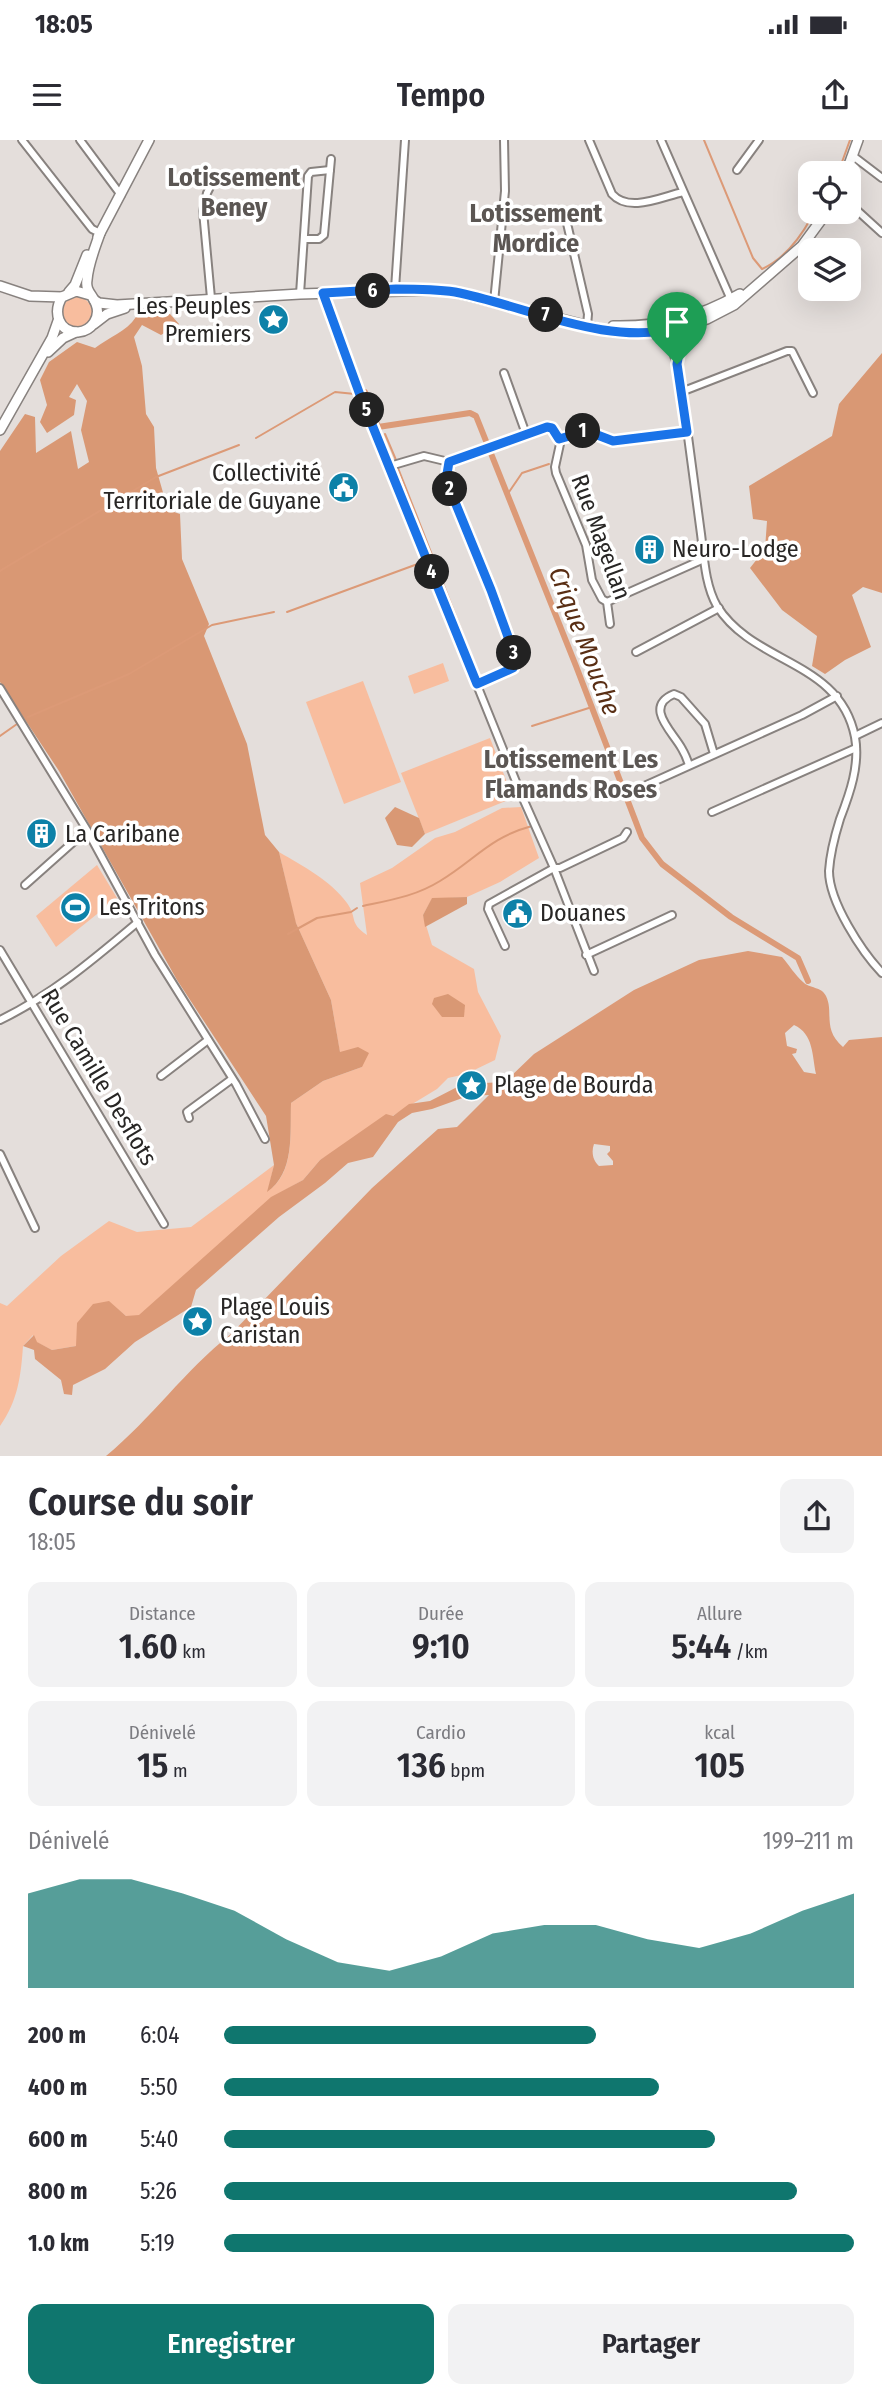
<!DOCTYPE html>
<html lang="fr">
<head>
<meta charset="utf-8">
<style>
  body { margin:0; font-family:"Fira Sans Condensed",sans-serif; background:#f2f2f3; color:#2b2b33; height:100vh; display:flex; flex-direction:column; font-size:26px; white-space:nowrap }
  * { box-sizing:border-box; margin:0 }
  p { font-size:23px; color:#7c7c81 }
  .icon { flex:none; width:38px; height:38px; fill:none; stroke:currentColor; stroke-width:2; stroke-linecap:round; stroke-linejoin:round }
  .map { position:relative; height:1316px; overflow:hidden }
  .drawer { display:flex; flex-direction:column; background:#fff; flex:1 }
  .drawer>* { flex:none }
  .buttons { position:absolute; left:798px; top:21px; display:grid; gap:14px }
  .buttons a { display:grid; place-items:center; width:63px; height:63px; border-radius:14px; background:#fff; box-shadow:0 7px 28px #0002; font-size:35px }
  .pin { position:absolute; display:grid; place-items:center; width:60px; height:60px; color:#fff; margin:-72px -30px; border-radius:50% 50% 50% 0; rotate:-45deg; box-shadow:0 0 7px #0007 }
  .pin .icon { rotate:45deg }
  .km { position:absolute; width:35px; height:35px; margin:-18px; border-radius:50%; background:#222; color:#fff; font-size:19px; line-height:35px; text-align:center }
  .round { display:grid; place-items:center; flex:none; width:74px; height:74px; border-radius:14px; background:#f2f2f3 }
  .overview { display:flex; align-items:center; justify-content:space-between; height:119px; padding:0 28px }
  h1 { font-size:38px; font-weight:600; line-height:52px }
  .stats { display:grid; grid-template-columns:repeat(3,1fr); gap:10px; height:119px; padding:7px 28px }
  .stats div { display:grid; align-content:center; border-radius:14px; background:#f2f2f3; text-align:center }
  .stats b { font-size:35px; font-weight:600 }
  .stats small { font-size:19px; font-weight:400 }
  .stats p { font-size:19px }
  .chart { height:196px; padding:14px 28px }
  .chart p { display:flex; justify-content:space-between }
  .chart svg { width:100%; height:126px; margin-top:7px; fill:#0f766e; opacity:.7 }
  .action { display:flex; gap:14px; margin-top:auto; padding:14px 28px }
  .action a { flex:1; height:80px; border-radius:14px; background:#0f766e; color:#fff; font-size:28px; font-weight:600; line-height:80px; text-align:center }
  .action a+a { background:#f2f2f3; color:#2b2b33 }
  ul { padding:0 28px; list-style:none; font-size:23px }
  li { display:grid; grid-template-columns:112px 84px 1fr; align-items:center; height:52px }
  li i { height:18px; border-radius:9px; background:#0f766e }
  .status { display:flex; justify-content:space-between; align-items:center; height:49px; padding:0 35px; background:#fff; direction:ltr }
  .status svg { height:19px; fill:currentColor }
  header { display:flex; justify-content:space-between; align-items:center; height:91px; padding:0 28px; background:#fff; font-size:32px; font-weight:600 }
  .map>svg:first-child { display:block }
  .green { fill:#f8bd9e }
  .forest { fill:#d99874 }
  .water { fill:#dc9a77; fill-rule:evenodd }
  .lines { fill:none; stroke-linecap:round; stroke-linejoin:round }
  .stream { stroke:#dc9a77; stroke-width:2 }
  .canal { stroke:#dc9a77; stroke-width:6 }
  .street-casing { stroke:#88827f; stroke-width:10 }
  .secondary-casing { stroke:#88827f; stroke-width:12 }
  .street { stroke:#fff; stroke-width:6 }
  .secondary { stroke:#fff; stroke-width:9 }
  .route-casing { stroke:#fff; stroke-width:14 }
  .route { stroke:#1a73e8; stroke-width:9 }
  .labels { text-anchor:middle; stroke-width:7; stroke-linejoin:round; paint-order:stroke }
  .poi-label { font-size:24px; fill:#282625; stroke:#fff; text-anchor:start }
  .street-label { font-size:24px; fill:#282625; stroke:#fff }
  .neighbourhood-label { font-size:26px; font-weight:bold; fill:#5b5653; stroke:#fff }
  .water-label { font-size:26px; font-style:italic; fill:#592e14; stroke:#fff }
</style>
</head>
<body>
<div class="status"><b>18:05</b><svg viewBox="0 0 49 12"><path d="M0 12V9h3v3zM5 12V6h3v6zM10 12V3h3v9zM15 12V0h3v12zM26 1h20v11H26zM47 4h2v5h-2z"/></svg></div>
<header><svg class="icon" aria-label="menu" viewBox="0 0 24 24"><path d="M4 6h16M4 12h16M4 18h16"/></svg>Tempo<svg class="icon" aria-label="share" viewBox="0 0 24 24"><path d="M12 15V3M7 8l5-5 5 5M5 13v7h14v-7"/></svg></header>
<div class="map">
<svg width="882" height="1317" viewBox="0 0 882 1317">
  <rect width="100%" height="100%" fill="#e4dedb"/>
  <g class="green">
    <circle cx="77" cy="172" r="15"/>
    <path d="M443 523 449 541 414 554 408 536Z"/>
    <path d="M363 541 401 642 344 664 306 562Z"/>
    <path d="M490 598 513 658 425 694 401 633Z"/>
    <path d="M521 667 539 718 500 742 467 757 432 759 423 775 432 805 474 829 478 852 501 896 495 920 466 934 448 938 437 949 320 1020 303 1040 271 1058 139 1176H126L109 1162 76 1206 52 1210 36 1202 33 1195 23 1206C21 1235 18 1261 0 1286V1163L7 1166 61 1116 109 1081 137 1092 191 1087 274 1025 268 1051C295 1033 290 992 291 963L323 941 362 927 340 913 331 860 295 781 279 712C303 726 330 740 347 763 358 778 348 782 367 795L360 743 392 728 435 698 455 692 502 668Z"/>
    <path d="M97 725 117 758 56 807 36 776Z"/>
  </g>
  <g class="forest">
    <path d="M170 174 179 184 161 195 142 185 134 197 142 226 146 274 154 287 156 328 168 370 180 374 182 419 209 484 204 496 247 604 265 695 279 712 296 783 331 860 340 912 358 907 369 913 362 927 323 941 291 963C290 993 295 1033 267 1052L274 1025 266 976 177 840 59 631 0 542V311L25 274 35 277 36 313 71 291 78 329 89 322 81 290 87 261 77 244 69 257 76 260 74 275 47 293 40 282 47 265 40 240 49 222 77 202 95 208C109 197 126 192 136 177Z"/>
    <path d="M882 213V453L863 447 852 455 871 507 845 520 825 534 812 526 817 496 782 470 750 428 765 409 767 381 753 379 749 346 832 296 839 264Z"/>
    <path d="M395 667 419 678 425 694 412 707 397 705 385 678Z"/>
    <path d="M467 757V764L425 787 423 775 432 758Z"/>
    <path d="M448 854 465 865 464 877H442L432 864 434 858Z"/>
  </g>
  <path class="water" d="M748 811 782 817C789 825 795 835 803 842 810 849 821 846 826 856 834 872 822 889 843 907L849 900 882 897V1316H106C151 1279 185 1230 231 1194L372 1048 438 989 457 987 489 955 468 956 432 969 412 973 398 982 373 1017 348 1023 325 1043 279 1077 196 1150 191 1167 135 1202 105 1229 73 1245 72 1255 64 1254 61 1240 35 1219 34 1210 23 1206 34 1195 37 1202 52 1210 76 1206 77 1183 93 1164 109 1161 126 1176 139 1175 271 1057 303 1040 320 1020 386 974 393 976 409 964 430 961 463 944 505 942 534 914 634 850 699 820ZM794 885C814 894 812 916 816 934L804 932 792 914 796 913 797 909 787 906 785 893ZM594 1004 610 1006V1011L607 1014 613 1021V1025L599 1026C593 1021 591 1012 594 1004Z"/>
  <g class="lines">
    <g class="stream">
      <path d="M704 0 753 118 762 129C784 119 800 98 811 78"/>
      <path d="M838 33 850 0"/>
      <path d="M385 294 396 320"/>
      <path d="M256 298 335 252 355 254"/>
      <path d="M398 328 477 530"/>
      <path d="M507 355 522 333 549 324"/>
      <path d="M0 431 156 337 239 305"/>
      <path d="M287 472 423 422"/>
      <path d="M28 577 129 534 212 485 274 472"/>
      <path d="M532 586 592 567"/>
      <path d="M0 596 17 584"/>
      <path d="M363 766C391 760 416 756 440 741 475 720 490 697 532 686"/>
      <path d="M288 794 317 778 351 772 357 768"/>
    </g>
    <path class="canal" d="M365 252 378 287 470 273 476 276 576 526 642 698 662 724 731 777 798 818 808 841"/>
    <defs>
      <g id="street">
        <path d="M22 0 92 89 100 93"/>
        <path d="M80 0 121 55"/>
        <path d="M589 0 612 54C629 73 661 57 683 52"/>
        <path d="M661 0 732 162"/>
        <path d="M853 16 882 38"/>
        <path d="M737 30 759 0"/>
        <path d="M849 63 882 93"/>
        <path d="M566 79 588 174 587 186"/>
        <path d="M304 99H319L324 95 331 19"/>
        <path d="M395 149 405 0"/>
        <path d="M323 153 360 255 521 654 554 728 594 831"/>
        <path d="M300 154 308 36 311 32 330 30"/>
        <path d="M211 158 203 71 207 53 216 35"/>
        <path d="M494 162 505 51 504 0"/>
        <path d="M667 190C669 202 674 213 677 226 682 246 683 268 687 289 692 324 696 359 701 394 704 417 705 445 717 466 754 525 840 520 855 597 860 625 850 653 840 679 835 695 830 715 829 731 829 762 862 812 882 833"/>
        <path d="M677 222 683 192 681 185"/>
        <path d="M504 233 526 294"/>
        <path d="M681 252 787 211H792L813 253"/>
        <path d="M559 299 587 291 613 301 687 292"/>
        <path d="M449 322 446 339 491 450 515 516 513 528 477 544"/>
        <path d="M390 326 424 316 449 322 547 287 552 288 560 304 555 327 556 333 586 405 592 440 602 459 607 462 610 484"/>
        <path d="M607 462 704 419"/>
        <path d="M636 512 719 468"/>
        <path d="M0 548 87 690 155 815 236 944 265 999"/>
        <path d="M855 596 882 583"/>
        <path d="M689 625C687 619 685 614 682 609 673 592 643 567 674 554L681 557 705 584 714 614"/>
        <path d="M642 647 802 575 837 556"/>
        <path d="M712 672 856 608"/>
        <path d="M25 745 80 696"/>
        <path d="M505 806 488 769 489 764 554 728H560L623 698 627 692"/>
        <path d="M0 810 164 1084"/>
        <path d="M586 815 672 775"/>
        <path d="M0 880C52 855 94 819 138 782"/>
        <path d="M161 936 208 900"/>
        <path d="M189 978 187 972 232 939"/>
        <path d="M0 1014 35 1088"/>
      </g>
      <g id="secondary">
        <path d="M846 33 858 0"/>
        <path d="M98 97 149 0"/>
        <path d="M0 146 30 156 62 157"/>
        <path d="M69 152 75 145 87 115"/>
        <path d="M90 155 76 151 62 157C53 172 58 192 78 192 92 191 101 177 96 164 93 155 85 151 87 140 88 124 95 108 100 93"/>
        <path d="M94 160 99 163 117 165 300 154 435 150 454 152 608 191 635 193 667 191 707 179 734 165 802 106 827 72"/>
        <path d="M94 184 107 174 125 168"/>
        <path d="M613 186C662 187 698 178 740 154"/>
        <path d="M48 212 63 198 76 192"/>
        <path d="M0 290 52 198 58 181"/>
      </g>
    </defs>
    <use href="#street" class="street-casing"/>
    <use href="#secondary" class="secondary-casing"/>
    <use href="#street" class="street"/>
    <use href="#secondary" class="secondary"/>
  </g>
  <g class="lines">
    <defs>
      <path id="route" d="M396 149C415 149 435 149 455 152 527 166 608 208 682 187L683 192 677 224 687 292 613 301 587 291 559 299 552 288 547 287 449 322 446 340 491 450 515 516 513 528 477 544 360 255 323 153Z"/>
    </defs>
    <use href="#route" class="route-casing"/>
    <use href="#route" class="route"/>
  </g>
  <defs>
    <symbol id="sight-disc" viewBox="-11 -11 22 22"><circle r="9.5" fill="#0d81a8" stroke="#fff"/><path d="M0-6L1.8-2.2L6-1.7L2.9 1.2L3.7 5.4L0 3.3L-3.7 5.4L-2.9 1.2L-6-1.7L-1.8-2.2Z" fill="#fff"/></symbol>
    <symbol id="civic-disc" viewBox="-11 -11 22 22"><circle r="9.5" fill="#0d81a8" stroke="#fff"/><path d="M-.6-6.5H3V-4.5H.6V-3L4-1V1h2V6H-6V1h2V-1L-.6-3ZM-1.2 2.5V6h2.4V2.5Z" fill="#fff"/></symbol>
    <symbol id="building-disc" viewBox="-11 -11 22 22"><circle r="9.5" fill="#0d81a8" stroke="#fff"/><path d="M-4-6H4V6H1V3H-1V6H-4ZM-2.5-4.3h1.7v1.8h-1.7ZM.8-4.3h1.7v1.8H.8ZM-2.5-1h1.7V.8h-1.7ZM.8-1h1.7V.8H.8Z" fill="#fff"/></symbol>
    <symbol id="stadium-disc" viewBox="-11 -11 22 22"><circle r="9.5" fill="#0d81a8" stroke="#fff"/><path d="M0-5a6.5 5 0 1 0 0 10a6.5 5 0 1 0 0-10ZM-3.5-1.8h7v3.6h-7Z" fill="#fff"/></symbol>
  </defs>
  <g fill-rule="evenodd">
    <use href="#sight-disc" x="256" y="162" width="35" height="35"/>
    <use href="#civic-disc" x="326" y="330" width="35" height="35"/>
    <use href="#building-disc" x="632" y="392" width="35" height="35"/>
    <use href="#building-disc" x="24" y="676" width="35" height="35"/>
    <use href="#stadium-disc" x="58" y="750" width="35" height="35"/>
    <use href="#civic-disc" x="500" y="756" width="35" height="35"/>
    <use href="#sight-disc" x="454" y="928" width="35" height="35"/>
    <use href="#sight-disc" x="180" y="1164" width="35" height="35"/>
  </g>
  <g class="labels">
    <g class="poi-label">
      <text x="251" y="174" text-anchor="end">Les Peuples<tspan x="251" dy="28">Premiers</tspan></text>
      <text x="321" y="341" text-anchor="end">Collectivité<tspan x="321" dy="28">Territoriale de Guyane</tspan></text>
      <text x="672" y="417">Neuro-Lodge</text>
      <text x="65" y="702">La Caribane</text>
      <text x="99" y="775">Les Tritons</text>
      <text x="540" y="781">Douanes</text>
      <text x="494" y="953">Plage de Bourda</text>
      <text x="220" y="1175">Plage Louis<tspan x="220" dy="28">Caristan</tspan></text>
    </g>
    <g class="street-label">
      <text transform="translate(601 397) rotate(70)" y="8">Rue Magellan</text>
      <text transform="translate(99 937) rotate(59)" y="8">Rue Camille Desflots</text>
    </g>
    <g class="neighbourhood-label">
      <text x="234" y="46">Lotissement<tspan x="234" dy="30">Beney</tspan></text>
      <text x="536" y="82">Lotissement<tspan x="536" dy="30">Mordice</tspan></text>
      <text x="571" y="628">Lotissement Les<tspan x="571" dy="30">Flamands Roses</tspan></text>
    </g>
    <g class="water-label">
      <text transform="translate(585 501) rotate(69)" y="9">Crique Mouche</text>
    </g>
  </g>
</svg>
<div class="buttons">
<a><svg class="icon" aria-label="locate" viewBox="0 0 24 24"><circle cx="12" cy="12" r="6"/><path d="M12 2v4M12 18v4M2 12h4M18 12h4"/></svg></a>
<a><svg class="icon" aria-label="layers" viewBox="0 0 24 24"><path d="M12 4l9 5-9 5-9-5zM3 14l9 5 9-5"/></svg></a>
</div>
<div class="pin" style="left:677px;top:224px;background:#1e9e55"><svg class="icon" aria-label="arrive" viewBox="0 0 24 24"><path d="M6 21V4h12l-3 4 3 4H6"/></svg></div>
<b class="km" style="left:583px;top:291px">1</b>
<b class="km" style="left:450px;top:349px">2</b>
<b class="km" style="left:514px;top:513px">3</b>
<b class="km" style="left:432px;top:432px">4</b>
<b class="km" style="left:367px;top:270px">5</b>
<b class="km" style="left:373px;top:151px">6</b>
<b class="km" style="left:546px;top:175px">7</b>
</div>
<section class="drawer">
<div class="overview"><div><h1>Course du soir</h1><p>18:05</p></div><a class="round"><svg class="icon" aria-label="share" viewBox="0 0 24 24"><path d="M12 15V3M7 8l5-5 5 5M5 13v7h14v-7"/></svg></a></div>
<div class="stats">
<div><p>Distance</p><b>1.60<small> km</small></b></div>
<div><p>Durée</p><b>9:10</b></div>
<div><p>Allure</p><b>5:44<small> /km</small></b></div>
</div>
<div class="stats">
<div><p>Dénivelé</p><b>15<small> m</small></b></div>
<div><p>Cardio</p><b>136<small> bpm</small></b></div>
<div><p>kcal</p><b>105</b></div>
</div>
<div class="chart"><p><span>Dénivelé</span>199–211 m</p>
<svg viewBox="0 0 160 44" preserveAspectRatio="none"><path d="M0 44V11L10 6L20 6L30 11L40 17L50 27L60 35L70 38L80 33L90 25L100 22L110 22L120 27L130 30L140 25L150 17L160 11V44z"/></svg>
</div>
<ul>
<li><b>200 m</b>6:04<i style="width:59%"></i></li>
<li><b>400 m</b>5:50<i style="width:69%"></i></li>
<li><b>600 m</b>5:40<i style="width:78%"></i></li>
<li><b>800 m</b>5:26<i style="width:91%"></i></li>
<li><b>1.0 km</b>5:19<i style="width:100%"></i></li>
</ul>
<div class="action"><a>Enregistrer</a><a>Partager</a></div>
</section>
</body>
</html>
